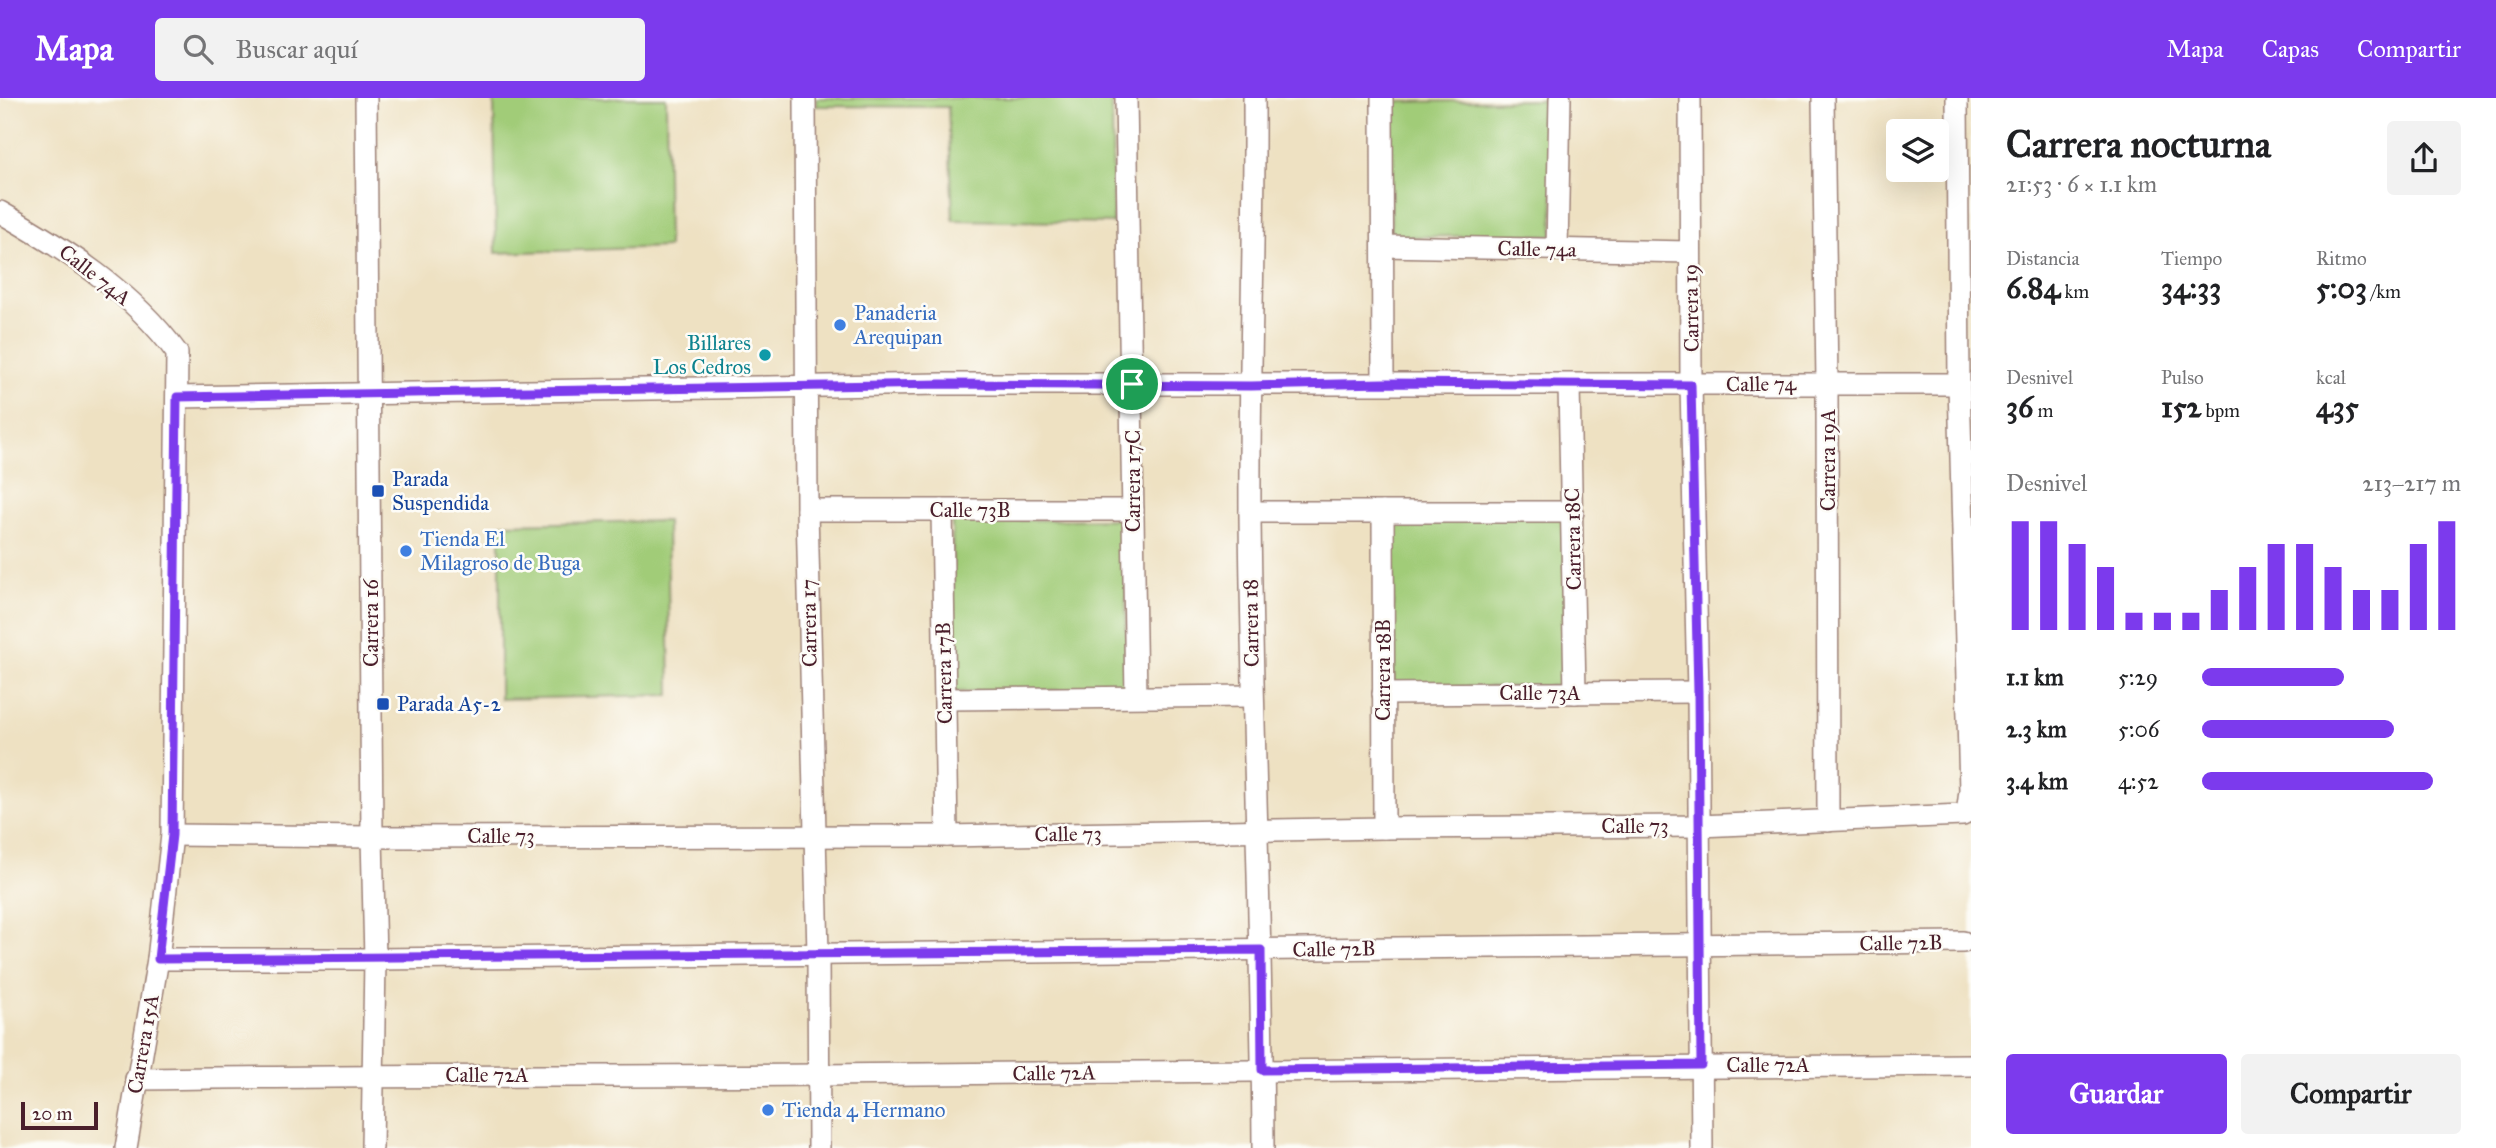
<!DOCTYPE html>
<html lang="es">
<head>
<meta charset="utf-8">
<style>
  body { margin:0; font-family:"IM FELL Great Primer",serif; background:#f2f2f2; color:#202124; height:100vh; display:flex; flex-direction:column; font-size:26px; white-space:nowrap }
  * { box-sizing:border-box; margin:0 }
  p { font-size:23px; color:#757577 }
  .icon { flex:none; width:38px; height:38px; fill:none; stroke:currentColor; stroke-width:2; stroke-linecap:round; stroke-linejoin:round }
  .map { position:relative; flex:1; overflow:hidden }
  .sheet { display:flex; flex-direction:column; background:#fff; width:525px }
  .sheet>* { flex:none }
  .controls { position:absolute; left:1886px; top:21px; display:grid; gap:14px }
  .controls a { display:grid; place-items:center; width:63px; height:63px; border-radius:7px; background:#fff; box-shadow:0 7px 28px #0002; font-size:35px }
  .scale { position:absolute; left:21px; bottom:18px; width:77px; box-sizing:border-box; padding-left:7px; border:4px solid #4a1f2b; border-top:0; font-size:19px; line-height:24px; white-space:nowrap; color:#4a1f2b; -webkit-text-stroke:5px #fdfcf7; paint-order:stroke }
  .pin { position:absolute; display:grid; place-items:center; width:60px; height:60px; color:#fff; margin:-30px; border:4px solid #fff; border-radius:50%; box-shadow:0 2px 7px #0007 }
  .round { display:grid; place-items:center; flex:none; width:74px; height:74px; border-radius:7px; background:#f2f2f2 }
  .head { display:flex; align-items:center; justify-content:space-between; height:119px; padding:0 35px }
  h1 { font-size:38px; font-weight:700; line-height:52px }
  .metrics { display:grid; grid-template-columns:repeat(3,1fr); gap:10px; height:119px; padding:7px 35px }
  .metrics div { display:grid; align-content:center }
  .metrics b { font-size:30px; font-weight:700 }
  .metrics small { font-size:19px; font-weight:400 }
  .metrics p { font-size:19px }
  .chart { height:196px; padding:14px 35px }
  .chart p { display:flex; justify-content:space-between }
  .chart svg { width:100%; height:126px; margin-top:7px; stroke:#7c3aed; stroke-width:6 }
  .button { display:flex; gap:14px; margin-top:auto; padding:14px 35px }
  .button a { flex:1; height:80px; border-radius:7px; background:#7c3aed; color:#fff; font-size:28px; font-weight:700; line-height:80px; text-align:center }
  .button a+a { background:#f2f2f2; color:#202124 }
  ul { padding:0 35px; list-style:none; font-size:23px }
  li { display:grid; grid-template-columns:112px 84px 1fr; align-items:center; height:52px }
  li i { height:18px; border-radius:9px; background:#7c3aed }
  header { display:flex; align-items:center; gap:42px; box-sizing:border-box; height:98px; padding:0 35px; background:#7c3aed; color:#fff }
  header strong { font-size:33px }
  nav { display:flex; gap:38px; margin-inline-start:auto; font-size:24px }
  .search { width:490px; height:63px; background:#f2f2f2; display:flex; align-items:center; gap:18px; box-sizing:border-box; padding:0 24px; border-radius:7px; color:#757577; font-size:26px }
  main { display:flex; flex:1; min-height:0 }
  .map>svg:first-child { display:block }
  .green { fill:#a1cc78; stroke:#767652; stroke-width:2 }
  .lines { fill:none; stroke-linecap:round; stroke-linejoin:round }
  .minor-casing { stroke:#9c8076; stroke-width:24 }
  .minor { stroke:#fff; stroke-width:21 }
  .route-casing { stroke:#fff; stroke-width:14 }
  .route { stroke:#7c3aed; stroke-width:9 }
  .shop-dot { fill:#3f7fe0; stroke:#fdfcf7; stroke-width:2.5 }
  .culture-dot { fill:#0f9aa8; stroke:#fdfcf7; stroke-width:2.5 }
  .transit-dot { fill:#1a4fb4; stroke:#fdfcf7; stroke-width:2.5 }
  .labels { text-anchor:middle; stroke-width:5; stroke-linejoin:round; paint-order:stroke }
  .street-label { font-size:21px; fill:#4a1f2b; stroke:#fdfcf7 }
  .shop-label { font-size:21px; fill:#366cbe; stroke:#fdfcf7; text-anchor:start }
  .culture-label { font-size:21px; fill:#0d838f; stroke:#fdfcf7; text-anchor:end }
  .transit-label { font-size:21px; fill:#164399; stroke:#fdfcf7; text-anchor:start }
</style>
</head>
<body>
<header>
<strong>Mapa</strong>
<div class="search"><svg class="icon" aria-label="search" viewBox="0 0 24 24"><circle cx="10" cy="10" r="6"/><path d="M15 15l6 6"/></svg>Buscar aquí</div>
<nav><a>Mapa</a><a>Capas</a><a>Compartir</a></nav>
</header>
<main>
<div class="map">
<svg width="1971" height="1050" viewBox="0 0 1971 1050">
  <rect width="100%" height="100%" fill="#fdfcf7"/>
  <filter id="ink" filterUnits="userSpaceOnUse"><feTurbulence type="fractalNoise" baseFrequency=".0143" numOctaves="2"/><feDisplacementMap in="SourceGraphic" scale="14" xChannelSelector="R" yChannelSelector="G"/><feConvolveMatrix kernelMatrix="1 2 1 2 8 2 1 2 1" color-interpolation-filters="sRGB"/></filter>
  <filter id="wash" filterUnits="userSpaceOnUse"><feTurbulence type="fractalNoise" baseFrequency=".00686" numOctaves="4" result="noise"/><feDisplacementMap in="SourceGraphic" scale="28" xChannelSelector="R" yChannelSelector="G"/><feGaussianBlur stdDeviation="1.57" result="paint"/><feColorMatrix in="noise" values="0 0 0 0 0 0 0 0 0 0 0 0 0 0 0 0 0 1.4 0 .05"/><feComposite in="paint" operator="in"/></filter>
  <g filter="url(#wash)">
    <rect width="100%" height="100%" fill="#eee1c2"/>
    <g class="green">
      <path d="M494 0H666L668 149 496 155Z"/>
      <path d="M816 0H1112L1113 125 953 122 948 9 816 8Z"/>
      <path d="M1552 2 1553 137 1391 139 1390 4Z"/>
      <path d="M1565 418 1567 588 1394 590 1392 420Z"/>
      <path d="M1125 421 1127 591 954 594 952 423Z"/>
      <path d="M667 423 670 597 500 601V426Z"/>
    </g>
  </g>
  <g filter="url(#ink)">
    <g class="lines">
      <defs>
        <g id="minor">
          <path d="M366 0 372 739 375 861 372 1050"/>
          <path d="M805 0 807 412 818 856 819 1050"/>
          <path d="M1126 0 1136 598"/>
          <path d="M1254 0C1255 139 1249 278 1250 417 1252 628 1262 839 1263 1050"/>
          <path d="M1382 0 1383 285"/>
          <path d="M1690 0 1691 287 1698 594 1702 1050"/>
          <path d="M1823 0 1827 285 1828 723"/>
          <path d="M0 114C66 152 132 193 177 255L172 737 158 861 126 1050"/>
          <path d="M1383 148 1690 154"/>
          <path d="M1557 152 1560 0"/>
          <path d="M1569 287 1575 595"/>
          <path d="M177 299 941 286H1959"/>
          <path d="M807 412H1133"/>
          <path d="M942 412 947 738"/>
          <path d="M1250 414H1573"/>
          <path d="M1383 414 1384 730"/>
          <path d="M1383 596 1698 594"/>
          <path d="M945 601 1252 598"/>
          <path d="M172 737 372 739 947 738 1384 730 1699 728 1963 717 1968 709 1970 693 1959 286 1957 0"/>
          <path d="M158 861H375L1963 844"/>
          <path d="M136 981C364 977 591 979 819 977 1203 976 1587 967 1971 967"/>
        </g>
      </defs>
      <use href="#minor" class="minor-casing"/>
      <use href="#minor" class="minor"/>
    </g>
  </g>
  <g class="lines" filter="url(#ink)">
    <defs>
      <path id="route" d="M1383 285 1691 287 1698 594 1701 967 1262 972 1261 852 158 861 172 737 177 299 941 286 1251 288Z"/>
    </defs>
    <use href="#route" class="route-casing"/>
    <use href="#route" class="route"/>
  </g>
  <g class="shop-dot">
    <circle cx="840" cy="227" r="7"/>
    <circle cx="406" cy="453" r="7"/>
    <circle cx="768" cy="1012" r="7"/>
  </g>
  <circle class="culture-dot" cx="765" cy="257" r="7"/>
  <g class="transit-dot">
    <rect x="371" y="386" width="14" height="14" rx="3.5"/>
    <rect x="376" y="599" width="14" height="14" rx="3.5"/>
  </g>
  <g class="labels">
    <g class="street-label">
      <text transform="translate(1537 151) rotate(1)" y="7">Calle 74a</text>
      <text transform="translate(95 177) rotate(38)" y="7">Calle 74A</text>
      <text transform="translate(1691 210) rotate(-91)" y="7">Carrera 19</text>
      <text transform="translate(1761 286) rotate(-1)" y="7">Calle 74</text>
      <text transform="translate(1828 362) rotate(-90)" y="7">Carrera 19A</text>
      <text transform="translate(1133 383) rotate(-90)" y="7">Carrera 17C</text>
      <text x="970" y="419">Calle 73B</text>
      <text transform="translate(1573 441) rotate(-91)" y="7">Carrera 18C</text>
      <text transform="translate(371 525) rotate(-90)" y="7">Carrera 16</text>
      <text transform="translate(809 525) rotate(-91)" y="7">Carrera 17</text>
      <text transform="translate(1251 525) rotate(-91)" y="7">Carrera 18</text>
      <text transform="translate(1383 572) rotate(-90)" y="7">Carrera 18B</text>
      <text transform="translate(944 575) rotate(-91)" y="7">Carrera 17B</text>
      <text x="1540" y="602">Calle 73A</text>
      <text x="1635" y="735">Calle 73</text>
      <text transform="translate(1068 736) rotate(-1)" y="7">Calle 73</text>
      <text x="501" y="745">Calle 73</text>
      <text transform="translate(1901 845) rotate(-1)" y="7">Calle 72B</text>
      <text transform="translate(1334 851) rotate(-1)" y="7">Calle 72B</text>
      <text transform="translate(143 946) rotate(-80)" y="7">Carrera 15A</text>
      <text x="1768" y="974">Calle 72A</text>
      <text transform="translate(1054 975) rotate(-1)" y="7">Calle 72A</text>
      <text x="487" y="984">Calle 72A</text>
    </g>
    <g class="shop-label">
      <text x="854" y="222">Panaderia<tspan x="854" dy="24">Arequipan</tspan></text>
      <text x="420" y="448">Tienda El<tspan x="420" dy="24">Milagroso de Buga</tspan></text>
      <text x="782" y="1019">Tienda 4 Hermano</text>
    </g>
    <g class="culture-label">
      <text x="751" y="252">Billares<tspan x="751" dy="24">Los Cedros</tspan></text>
    </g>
    <g class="transit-label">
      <text x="392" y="388">Parada<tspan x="392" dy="24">Suspendida</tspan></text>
      <text x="397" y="613">Parada A5-2</text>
    </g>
  </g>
</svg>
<div class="controls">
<a><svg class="icon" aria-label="layers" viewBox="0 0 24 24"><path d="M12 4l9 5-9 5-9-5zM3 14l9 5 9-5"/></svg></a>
</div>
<div class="scale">20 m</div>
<div class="pin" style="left:1132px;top:286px;background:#1e9e55"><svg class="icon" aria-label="arrive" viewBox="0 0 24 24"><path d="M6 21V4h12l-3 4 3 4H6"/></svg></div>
</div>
<section class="sheet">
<div class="head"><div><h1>Carrera nocturna</h1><p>21:53 · 6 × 1.1 km</p></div><a class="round"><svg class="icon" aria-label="share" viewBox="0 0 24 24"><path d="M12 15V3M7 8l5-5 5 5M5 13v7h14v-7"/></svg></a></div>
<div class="metrics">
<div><p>Distancia</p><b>6.84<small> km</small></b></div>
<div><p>Tiempo</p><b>34:33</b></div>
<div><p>Ritmo</p><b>5:03<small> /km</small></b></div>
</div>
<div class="metrics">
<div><p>Desnivel</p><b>36<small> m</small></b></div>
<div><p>Pulso</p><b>152<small> bpm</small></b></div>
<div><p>kcal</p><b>435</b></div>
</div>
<div class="chart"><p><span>Desnivel</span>213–217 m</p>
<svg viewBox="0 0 160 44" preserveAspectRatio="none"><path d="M5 44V6M15 44V6M25 44V14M35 44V22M45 44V38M55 44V38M65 44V38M75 44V30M85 44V22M95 44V14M105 44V14M115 44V22M125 44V30M135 44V30M145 44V14M155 44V6"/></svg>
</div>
<ul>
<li><b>1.1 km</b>5:29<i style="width:55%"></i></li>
<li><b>2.3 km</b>5:06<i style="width:74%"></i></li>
<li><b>3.4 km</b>4:52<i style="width:89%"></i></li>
</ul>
<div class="button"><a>Guardar</a><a>Compartir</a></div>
</section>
</main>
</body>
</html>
